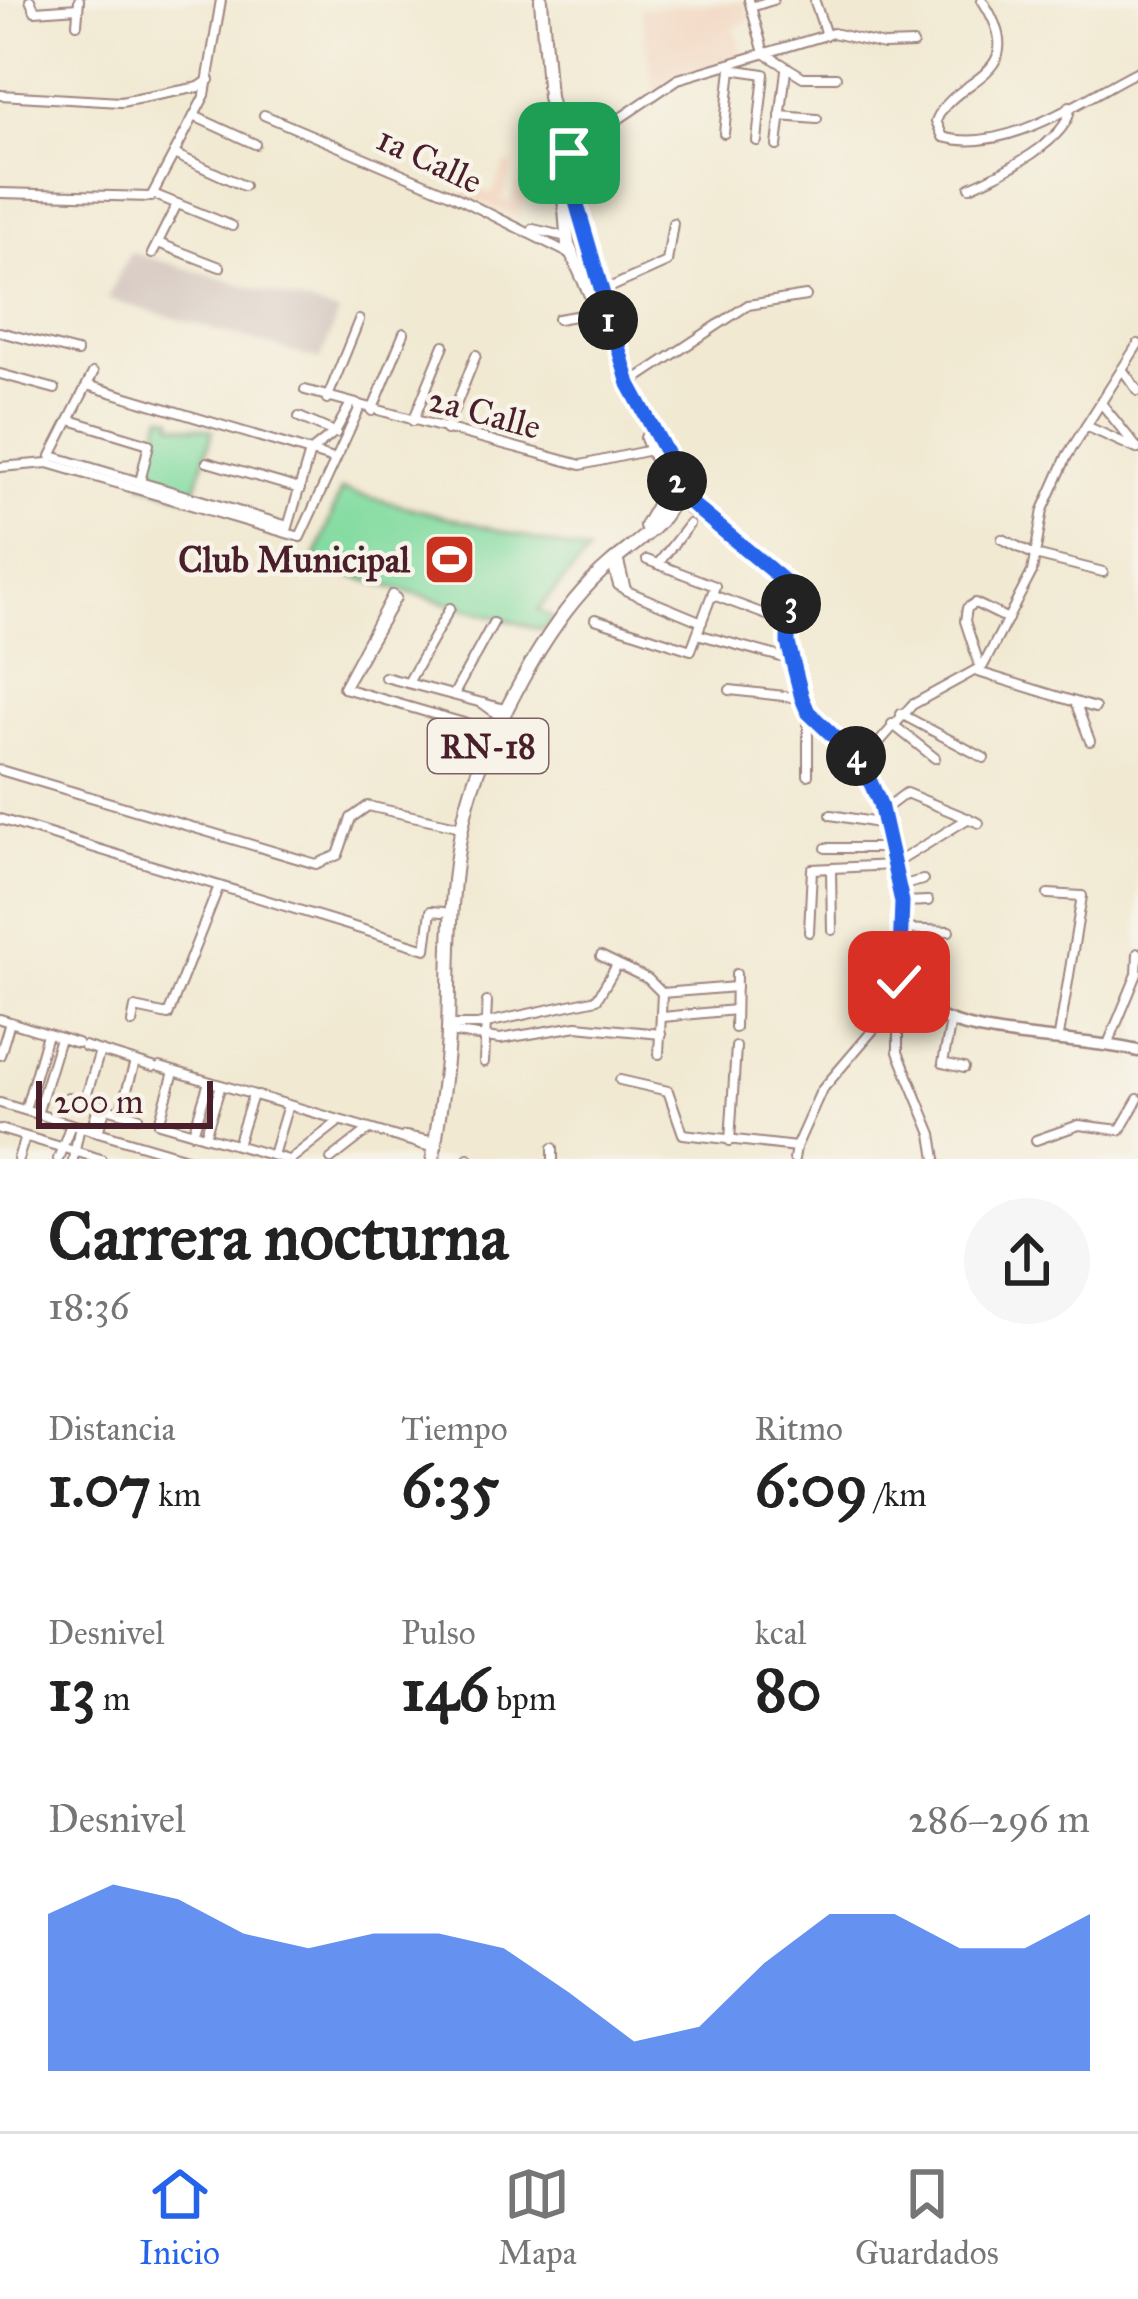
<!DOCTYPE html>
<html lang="es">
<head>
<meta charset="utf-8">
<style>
  body { margin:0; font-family:"IM FELL Great Primer",serif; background:#f6f6f6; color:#222; height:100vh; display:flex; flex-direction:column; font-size:45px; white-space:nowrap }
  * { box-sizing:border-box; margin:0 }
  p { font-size:39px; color:#767676 }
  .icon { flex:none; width:66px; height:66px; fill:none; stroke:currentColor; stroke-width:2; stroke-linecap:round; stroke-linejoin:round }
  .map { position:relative; height:1159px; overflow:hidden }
  .panel { display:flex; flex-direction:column; background:#fff; flex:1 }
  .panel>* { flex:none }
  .scale { position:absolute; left:36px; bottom:30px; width:177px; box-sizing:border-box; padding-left:12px; border:6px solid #4a1f2b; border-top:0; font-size:33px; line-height:42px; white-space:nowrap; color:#4a1f2b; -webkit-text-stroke:9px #f7f3e8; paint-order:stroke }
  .pin { position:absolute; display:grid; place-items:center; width:102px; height:102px; color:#fff; margin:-51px; border-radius:24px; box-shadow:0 6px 18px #0006 }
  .km { position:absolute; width:60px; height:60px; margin:-30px; border-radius:50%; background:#222; color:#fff; font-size:33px; line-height:60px; text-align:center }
  .round { display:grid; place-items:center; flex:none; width:126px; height:126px; border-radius:63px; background:#f6f6f6 }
  .summary { display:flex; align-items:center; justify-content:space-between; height:204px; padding:0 48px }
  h1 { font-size:66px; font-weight:700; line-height:90px }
  .stats { display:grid; grid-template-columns:repeat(3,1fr); gap:18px; height:204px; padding:12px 48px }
  .stats div { display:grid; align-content:center }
  .stats b { font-size:60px; font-weight:700 }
  .stats small { font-size:33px; font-weight:400 }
  .stats p { font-size:33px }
  .chart { height:336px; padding:24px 48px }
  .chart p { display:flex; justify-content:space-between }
  .chart svg { width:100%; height:216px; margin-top:12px; fill:#2563eb; opacity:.7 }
  .tab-bar { display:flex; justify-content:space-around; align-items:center; height:168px; border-top:3px solid #e0e0e0; background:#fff; font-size:33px; color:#767676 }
  .tab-bar a { display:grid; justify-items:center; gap:6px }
  .tab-bar .current { color:#2563eb }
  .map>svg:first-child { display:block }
  .built { fill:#f2d4be }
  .industrial { fill:#cfc0ba }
  .green { fill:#82dba0; stroke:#667d66; stroke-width:3 }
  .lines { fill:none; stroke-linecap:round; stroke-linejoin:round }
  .street-casing { stroke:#9e847e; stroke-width:12 }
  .secondary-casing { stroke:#9e847e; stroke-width:15 }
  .primary-casing { stroke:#9e847e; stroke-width:16 }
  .street { stroke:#fff; stroke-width:8 }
  .secondary { stroke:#fff; stroke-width:10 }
  .primary { stroke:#fff; stroke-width:12 }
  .route-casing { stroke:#fff; stroke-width:24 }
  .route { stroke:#2563eb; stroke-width:15 }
  .labels { text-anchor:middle; stroke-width:9; stroke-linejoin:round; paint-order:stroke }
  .shield { fill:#f7f3e8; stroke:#7e5f64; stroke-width:3 }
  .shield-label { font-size:33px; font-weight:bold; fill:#4a1f2b }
  .street-label { font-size:36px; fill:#4a1f2b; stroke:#f7f3e8 }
  .poi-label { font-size:36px; font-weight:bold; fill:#4a1f2b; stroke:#f7f3e8; text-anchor:end }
</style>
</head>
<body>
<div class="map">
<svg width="1138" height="1159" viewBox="0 0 1138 1159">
  <rect width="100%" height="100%" fill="#f7f3e8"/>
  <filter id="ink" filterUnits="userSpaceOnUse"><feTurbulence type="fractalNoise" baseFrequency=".00833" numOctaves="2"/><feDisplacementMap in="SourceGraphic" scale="24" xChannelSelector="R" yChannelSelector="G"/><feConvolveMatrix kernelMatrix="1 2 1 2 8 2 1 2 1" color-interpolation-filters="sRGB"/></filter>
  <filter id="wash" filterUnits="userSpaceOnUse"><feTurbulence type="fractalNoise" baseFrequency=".004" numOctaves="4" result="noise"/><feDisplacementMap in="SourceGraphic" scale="48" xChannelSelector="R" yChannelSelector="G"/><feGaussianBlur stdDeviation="2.7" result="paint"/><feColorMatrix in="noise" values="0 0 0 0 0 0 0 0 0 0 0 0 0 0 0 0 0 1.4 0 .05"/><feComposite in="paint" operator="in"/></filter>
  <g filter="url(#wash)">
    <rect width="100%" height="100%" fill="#f1e9d2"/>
    <g class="built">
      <path d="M745 2 749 20 734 27 744 59 680 74 655 93 640 8Z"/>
      <path d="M505 163 514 167 502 199 510 202 523 171 535 176 518 217 463 195 468 185 492 194Z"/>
    </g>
    <path class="industrial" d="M130 252 339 313 320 360 107 299Z"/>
    <g class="green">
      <path d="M162 415 173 418 172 424 213 430 193 498 143 484Z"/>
      <path d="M341 490 588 553 538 610 553 618 542 630 313 565Z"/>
    </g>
  </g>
  <g filter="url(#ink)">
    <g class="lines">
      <defs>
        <g id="street">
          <path d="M30 0 35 11 78 8"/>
          <path d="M749 0 764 53 803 77H836"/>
          <path d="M982 0C1034 79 955 74 936 121L943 137C1007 155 1084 98 1138 71"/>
          <path d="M815 2 826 35"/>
          <path d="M751 7 773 0"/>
          <path d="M77 24 79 0"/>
          <path d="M0 95 121 102 199 87 209 80"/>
          <path d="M264 115 450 194 568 253"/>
          <path d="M194 116 255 144"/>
          <path d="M780 116 817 119"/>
          <path d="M724 133 731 69 764 74 757 141"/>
          <path d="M777 146 786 70"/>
          <path d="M174 154 244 186"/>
          <path d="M564 156 678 79 833 33 884 45 913 44"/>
          <path d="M970 187C998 175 1072 139 1070 106"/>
          <path d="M0 193 151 197 205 95 221 0"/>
          <path d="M153 194 232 226"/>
          <path d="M533 229 567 237"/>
          <path d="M158 243 220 267"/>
          <path d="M152 254 177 204"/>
          <path d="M600 292 667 262 673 223"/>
          <path d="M558 319 598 312"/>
          <path d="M0 332 77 352"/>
          <path d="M1122 369 1138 391"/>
          <path d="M0 374 55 389"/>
          <path d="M630 383 748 305 806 296"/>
          <path d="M87 385 334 459"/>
          <path d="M305 390 581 465 651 450"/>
          <path d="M327 399 359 320"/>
          <path d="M1101 403 1138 449"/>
          <path d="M372 411 404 333"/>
          <path d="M299 417 336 433"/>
          <path d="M70 420 149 444 140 482"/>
          <path d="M413 421 444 345"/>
          <path d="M1086 426 1137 449"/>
          <path d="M446 430 476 355"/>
          <path d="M51 456 93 373"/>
          <path d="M52 456 288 526"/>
          <path d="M207 462 300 489"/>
          <path d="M0 467 48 463 300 537 360 407"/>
          <path d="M288 527 310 452 335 432 350 405"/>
          <path d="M1002 539 1035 555 1103 572"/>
          <path d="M618 558 626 590"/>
          <path d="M612 563 618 585 627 591 702 622"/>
          <path d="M658 564 689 524"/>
          <path d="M713 595 780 620"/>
          <path d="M595 619 691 650 715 586 647 560"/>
          <path d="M697 634 781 657"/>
          <path d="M980 667 965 621 967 608 975 603 1008 619"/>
          <path d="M978 672 1095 708"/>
          <path d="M385 677 501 708"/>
          <path d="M408 683 450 608"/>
          <path d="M343 687 392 595"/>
          <path d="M344 688 488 730"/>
          <path d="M344 688 396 598 392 595"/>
          <path d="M730 690 801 698"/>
          <path d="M454 694 493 623"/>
          <path d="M482 703 497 714"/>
          <path d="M1076 704 1090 741"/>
          <path d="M808 713V775"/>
          <path d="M901 714 984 758"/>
          <path d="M892 724 935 758"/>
          <path d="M861 763 912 705 983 666 1032 572 1043 510 1067 456 1138 344"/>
          <path d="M0 770 316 864 338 855 351 818 368 806 457 826"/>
          <path d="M882 811 906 793 979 823"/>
          <path d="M831 815 884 824"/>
          <path d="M0 819 426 949 431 911 443 912"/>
          <path d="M826 848H890"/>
          <path d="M831 869 832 930"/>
          <path d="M899 886 923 880"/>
          <path d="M1048 894 1082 896 1059 1036"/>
          <path d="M902 902 928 901"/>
          <path d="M901 929 949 931"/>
          <path d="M809 932 812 869 893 865 969 818"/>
          <path d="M601 956 648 979 662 993 659 1054"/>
          <path d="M662 993 736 987"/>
          <path d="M898 1007V1052L932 1134 936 1159"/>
          <path d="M663 1017 735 1010"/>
          <path d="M0 1019 26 1027"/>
          <path d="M951 1021 943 1063 964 1068"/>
          <path d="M132 1023 135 1008 168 1015 219 886"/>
          <path d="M447 1025H477L597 999 617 965"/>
          <path d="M29 1028 77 1043"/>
          <path d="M735 1028 736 974"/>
          <path d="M449 1032 500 1039 577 1026 661 1034"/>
          <path d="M1108 1044 1137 974 1138 953"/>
          <path d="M84 1046 153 1067"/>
          <path d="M0 1055 10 1022"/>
          <path d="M484 1062 487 1002"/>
          <path d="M160 1067 434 1148"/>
          <path d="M174 1072 159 1123 285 1159"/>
          <path d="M620 1080 668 1091 683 1134 796 1147 821 1091 903 995"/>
          <path d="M68 1097 138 1117"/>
          <path d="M85 1100 100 1051"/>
          <path d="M0 1103 190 1159"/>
          <path d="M25 1110 47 1034"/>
          <path d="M121 1110 135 1062"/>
          <path d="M37 1114 60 1038"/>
          <path d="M0 1129 101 1159"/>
          <path d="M91 1130 99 1104"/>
          <path d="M98 1132 106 1106"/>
          <path d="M193 1133 209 1082"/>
          <path d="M205 1136 221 1085"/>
          <path d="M405 1136 435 1142"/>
          <path d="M1036 1140 1079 1125 1120 1130 1138 1099"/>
          <path d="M730 1141 736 1047"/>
          <path d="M237 1145 253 1095"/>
          <path d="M553 1148V1159"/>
          <path d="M273 1155 288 1105"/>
          <path d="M18 1159 25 1137"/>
          <path d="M58 1159 71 1124"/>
          <path d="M73 1159 80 1126"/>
          <path d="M291 1159 338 1122"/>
          <path d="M331 1159 367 1131"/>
          <path d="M468 1159V1158"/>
          <path d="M794 1159 796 1147"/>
        </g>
        <path id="secondary" d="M678 484 689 508 789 585 788 642 801 698 808 712 861 763 880 804 902 902 897 965 903 995C964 1046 1064 1033 1138 1051"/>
        <g id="primary">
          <path d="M563 185 568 245 594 302"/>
          <path d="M646 526 668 488 647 438"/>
          <path d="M433 1159C438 1117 447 1074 448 1032 451 936 446 834 489 745 519 682 556 610 610 564 638 540 672 522 678 483L629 384 599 292 549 97 541 0"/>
        </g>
      </defs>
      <use href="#street" class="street-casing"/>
      <use href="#secondary" class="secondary-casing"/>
      <use href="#primary" class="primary-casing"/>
      <use href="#street" class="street"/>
      <use href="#secondary" class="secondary"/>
      <use href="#primary" class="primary"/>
    </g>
  </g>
  <g class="lines" filter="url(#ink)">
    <defs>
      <path id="route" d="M569 153 563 157 629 384 670 460 682 496 789 585 788 643 802 698 808 712 862 763 880 804 902 902 899 982"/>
    </defs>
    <use href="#route" class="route-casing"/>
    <use href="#route" class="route"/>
  </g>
  <defs>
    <symbol id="stadium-square" viewBox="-11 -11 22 22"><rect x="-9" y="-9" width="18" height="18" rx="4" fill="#c8321e" stroke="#f7f3e8"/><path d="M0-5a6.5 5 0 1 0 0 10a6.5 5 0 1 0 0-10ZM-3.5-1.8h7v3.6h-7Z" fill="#fff"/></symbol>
  </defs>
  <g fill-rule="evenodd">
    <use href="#stadium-square" x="420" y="530" width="59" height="59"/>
  </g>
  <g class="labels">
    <rect class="shield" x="428" y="719" width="120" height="54" rx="9"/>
    <g class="shield-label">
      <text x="488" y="758">RN-18</text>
    </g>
    <g class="street-label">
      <text transform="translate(430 159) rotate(25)" y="13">1a Calle</text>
      <text transform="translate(485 412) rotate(15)" y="13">2a Calle</text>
    </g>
    <g class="poi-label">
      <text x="410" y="572">Club Municipal</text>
    </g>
  </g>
</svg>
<div class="scale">200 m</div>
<div class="pin" style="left:569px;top:153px;background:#1e9e55"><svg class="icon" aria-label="arrive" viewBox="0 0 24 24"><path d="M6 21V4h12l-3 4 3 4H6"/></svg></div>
<div class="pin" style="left:899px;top:982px;background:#d93025"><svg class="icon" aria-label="check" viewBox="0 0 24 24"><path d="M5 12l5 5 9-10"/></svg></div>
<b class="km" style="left:608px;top:320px">1</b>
<b class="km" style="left:677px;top:481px">2</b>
<b class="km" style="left:791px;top:604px">3</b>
<b class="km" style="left:856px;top:756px">4</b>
</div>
<section class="panel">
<div class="summary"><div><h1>Carrera nocturna</h1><p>18:36</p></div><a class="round"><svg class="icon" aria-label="share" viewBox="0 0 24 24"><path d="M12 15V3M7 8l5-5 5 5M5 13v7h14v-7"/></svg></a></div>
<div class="stats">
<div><p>Distancia</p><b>1.07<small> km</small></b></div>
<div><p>Tiempo</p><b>6:35</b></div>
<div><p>Ritmo</p><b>6:09<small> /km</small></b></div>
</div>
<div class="stats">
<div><p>Desnivel</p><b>13<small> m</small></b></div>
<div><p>Pulso</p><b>146<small> bpm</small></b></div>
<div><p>kcal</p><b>80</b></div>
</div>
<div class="chart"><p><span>Desnivel</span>286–296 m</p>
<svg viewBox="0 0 160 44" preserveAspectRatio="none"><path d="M0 44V12L10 6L20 9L30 16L40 19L50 16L60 16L70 19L80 28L90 38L100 35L110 22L120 12L130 12L140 19L150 19L160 12V44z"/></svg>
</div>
</section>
<nav class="tab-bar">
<a class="current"><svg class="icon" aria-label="home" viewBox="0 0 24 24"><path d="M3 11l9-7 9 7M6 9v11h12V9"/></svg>Inicio</a>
<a><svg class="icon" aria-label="map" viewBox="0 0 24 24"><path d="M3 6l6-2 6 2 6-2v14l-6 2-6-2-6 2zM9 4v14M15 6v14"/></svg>Mapa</a>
<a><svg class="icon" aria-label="saved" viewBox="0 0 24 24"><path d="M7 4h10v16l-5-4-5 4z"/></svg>Guardados</a>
</nav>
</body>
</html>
